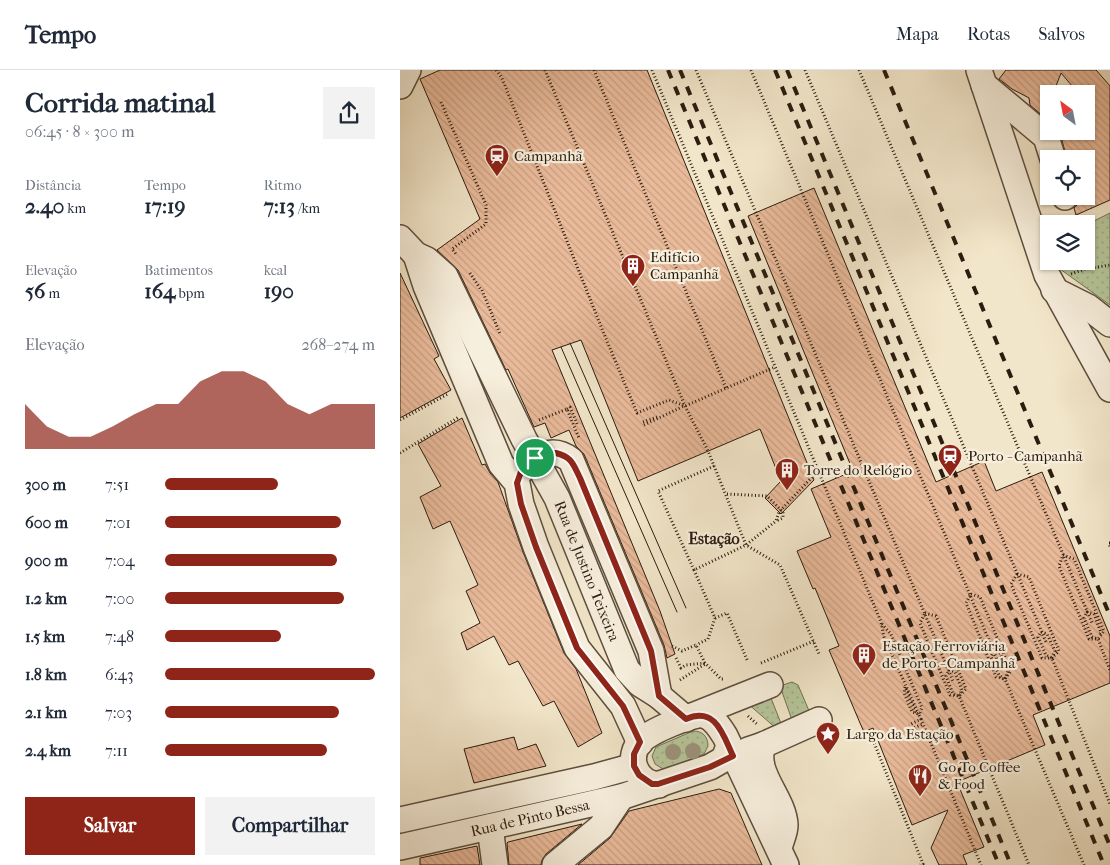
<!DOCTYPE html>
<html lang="pt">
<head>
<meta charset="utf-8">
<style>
  body { margin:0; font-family:"IM FELL French Canon",serif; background:#f2f2f3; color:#1f2937; height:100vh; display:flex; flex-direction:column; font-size:19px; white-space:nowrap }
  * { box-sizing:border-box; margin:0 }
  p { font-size:16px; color:#747a83 }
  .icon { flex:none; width:28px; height:28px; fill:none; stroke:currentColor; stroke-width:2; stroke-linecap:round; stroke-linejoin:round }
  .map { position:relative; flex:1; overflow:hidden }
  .sheet { display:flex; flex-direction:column; background:#fff; width:400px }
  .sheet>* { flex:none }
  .needle { width:32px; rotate:328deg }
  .tools { position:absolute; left:640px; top:15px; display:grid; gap:10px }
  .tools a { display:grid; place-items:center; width:55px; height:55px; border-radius:0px; background:#fff; box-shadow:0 1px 4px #0004; font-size:25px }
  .pin { position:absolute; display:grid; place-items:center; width:42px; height:42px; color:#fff; margin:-21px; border:2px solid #fff; border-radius:50%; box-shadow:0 1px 5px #0007 }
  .round { display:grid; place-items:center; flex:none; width:52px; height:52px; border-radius:0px; background:#f2f2f3 }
  .overview { display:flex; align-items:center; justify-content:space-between; height:85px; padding:0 25px }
  h1 { font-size:28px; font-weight:700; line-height:38px }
  .metrics { display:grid; grid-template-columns:repeat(3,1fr); gap:8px; height:85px; padding:5px 25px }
  .metrics div { display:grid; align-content:center }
  .metrics b { font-size:21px; font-weight:700 }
  .metrics small { font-size:14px; font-weight:400 }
  .metrics p { font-size:14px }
  .chart { height:140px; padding:10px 25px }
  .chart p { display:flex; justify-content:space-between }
  .chart svg { width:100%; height:90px; margin-top:5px; fill:#8f2418; opacity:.7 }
  .button { display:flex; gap:10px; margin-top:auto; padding:10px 25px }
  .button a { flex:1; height:58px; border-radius:0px; background:#8f2418; color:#fff; font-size:20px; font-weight:700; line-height:58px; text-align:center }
  .button a+a { background:#f2f2f3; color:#1f2937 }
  ul { padding:0 25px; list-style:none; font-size:16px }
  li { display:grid; grid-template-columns:80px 60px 1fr; align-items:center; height:38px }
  li i { height:12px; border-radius:6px; background:#8f2418 }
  header { display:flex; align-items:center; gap:30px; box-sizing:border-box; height:70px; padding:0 25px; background:#fff; border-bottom:1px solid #e0e1e3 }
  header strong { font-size:24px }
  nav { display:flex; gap:28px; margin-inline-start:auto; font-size:18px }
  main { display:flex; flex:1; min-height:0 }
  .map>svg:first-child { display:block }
  .grass { fill:url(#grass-dots); stroke:#707154 }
  .building { fill:url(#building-back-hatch); stroke:#2b1c0f }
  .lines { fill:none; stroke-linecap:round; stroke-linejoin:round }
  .minor-casing { stroke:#5d4e3e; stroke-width:28 }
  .path { stroke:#2b1c0f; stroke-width:3; stroke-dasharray:1 2.5; stroke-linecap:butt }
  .minor { stroke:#f7efdd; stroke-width:25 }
  .tram { stroke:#2b1c0f; stroke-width:1 }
  .rail { stroke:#2b1c0f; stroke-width:4; stroke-dasharray:9 9; stroke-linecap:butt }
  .tree { fill:#9c937a }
  .route-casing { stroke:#fff; stroke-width:10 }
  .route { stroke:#8f2418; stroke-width:6 }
  .labels { text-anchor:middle; stroke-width:4.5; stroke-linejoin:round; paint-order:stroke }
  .poi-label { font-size:15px; fill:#2b1c0f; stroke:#f7efdd; text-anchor:start }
  .street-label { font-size:15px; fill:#2b1c0f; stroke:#f7efdd }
  .neighbourhood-label { font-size:16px; font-weight:bold; fill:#2b1c0f; stroke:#f7efdd }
</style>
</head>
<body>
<header>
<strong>Tempo</strong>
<nav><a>Mapa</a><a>Rotas</a><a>Salvos</a></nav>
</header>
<main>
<section class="sheet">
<div class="overview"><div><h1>Corrida matinal</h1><p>06:45 · 8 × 300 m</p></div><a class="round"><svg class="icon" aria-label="share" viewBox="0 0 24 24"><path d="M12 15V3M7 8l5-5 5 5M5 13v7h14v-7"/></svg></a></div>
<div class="metrics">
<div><p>Distância</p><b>2.40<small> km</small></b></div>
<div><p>Tempo</p><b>17:19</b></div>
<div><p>Ritmo</p><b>7:13<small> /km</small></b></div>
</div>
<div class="metrics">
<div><p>Elevação</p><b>56<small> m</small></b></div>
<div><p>Batimentos</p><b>164<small> bpm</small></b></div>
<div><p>kcal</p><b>190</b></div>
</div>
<div class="chart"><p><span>Elevação</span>268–274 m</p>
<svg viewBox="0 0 160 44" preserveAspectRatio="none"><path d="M0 44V22L10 33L20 38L30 38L40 33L50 27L60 22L70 22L80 11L90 6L100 6L110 11L120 22L130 27L140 22L150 22L160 22V44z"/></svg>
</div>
<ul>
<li><b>300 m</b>7:51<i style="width:54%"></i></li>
<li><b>600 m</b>7:01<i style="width:84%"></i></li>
<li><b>900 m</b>7:04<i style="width:82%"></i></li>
<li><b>1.2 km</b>7:00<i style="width:85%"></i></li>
<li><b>1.5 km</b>7:48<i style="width:55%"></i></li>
<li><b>1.8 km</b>6:43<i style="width:100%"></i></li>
<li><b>2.1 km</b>7:03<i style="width:83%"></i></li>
<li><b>2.4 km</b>7:11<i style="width:77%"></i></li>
</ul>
<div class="button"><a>Salvar</a><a>Compartilhar</a></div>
</section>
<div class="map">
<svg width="710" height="795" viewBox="0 0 710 795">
  <defs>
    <pattern id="grass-dots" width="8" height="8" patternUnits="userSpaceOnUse" patternTransform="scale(1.25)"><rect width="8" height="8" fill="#b6c69a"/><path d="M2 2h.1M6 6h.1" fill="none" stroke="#9daa84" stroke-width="1.8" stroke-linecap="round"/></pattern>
    <pattern id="building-back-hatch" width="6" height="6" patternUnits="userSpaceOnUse" patternTransform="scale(1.25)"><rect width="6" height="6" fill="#eabb9b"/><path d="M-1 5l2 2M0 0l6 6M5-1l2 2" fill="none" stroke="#c9a084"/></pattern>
  </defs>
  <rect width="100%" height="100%" fill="#f2e6ca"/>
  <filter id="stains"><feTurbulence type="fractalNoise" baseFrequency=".004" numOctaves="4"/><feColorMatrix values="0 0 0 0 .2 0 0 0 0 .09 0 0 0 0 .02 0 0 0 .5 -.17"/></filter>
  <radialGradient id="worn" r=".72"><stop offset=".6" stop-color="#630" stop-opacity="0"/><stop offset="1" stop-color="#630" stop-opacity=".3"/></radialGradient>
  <g class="grass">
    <path d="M710 143V235L660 199 657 191H686V155Z"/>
    <path d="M392 612 398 615 410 643 392 650 381 619 383 615Z"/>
    <path d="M371 628 382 656 378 660 346 632Z"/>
    <path d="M293 661C302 661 308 666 308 676L304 684 268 698 263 699 255 694 252 686 256 677Z"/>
  </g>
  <g class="building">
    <path d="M40 0H247L414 410 381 444 365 428 381 411 360 359 238 411 181 270 152 280 260 541 275 584 267 588 264 575 184 384 176 376 169 360 151 368 145 353 134 357 108 299 106 300 58 200 37 180 80 149 20 9Z"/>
    <path d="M606 0H696L710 16V130L676 145 674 138 678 134 679 126H686V89H667L661 67 664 61H686V45L692 38 686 32V24H679L661 3 653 24H649V51L630 35 629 28 612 19 599 9Z"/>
    <path d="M414 118 536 412 584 391 596 421 642 402 710 566V613L633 645 645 675 557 712 584 777 563 785 567 795H539L531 778 548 740 512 755 473 658 464 662 460 653 429 580 439 576 415 518 413 519 397 481 431 467 411 419 453 401 348 146Z"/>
    <path d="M0 203 39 286 34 289 51 320 0 348Z"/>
    <path d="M62 348 82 395 85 394 90 403 98 412 123 482 164 583 176 599 202 663 178 677 154 631 143 636 118 591 109 595 94 566 67 580 61 563 80 553 66 521 78 515 50 451 33 459 20 427 41 416 18 374Z"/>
    <path d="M114 667 118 680 136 674 146 696 74 713 64 679Z"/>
    <path d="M319 719 331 723 362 795H178L210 768 229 741Z"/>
    <path d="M182 754 146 784 142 790 141 795H109L107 773 108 772Z"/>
    <path d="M77 776 80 795H20V788Z"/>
  </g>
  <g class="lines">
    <defs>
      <g id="minor">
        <path d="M579 0 647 205 710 319"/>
        <path d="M584 15 646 67 653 89"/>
        <path d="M0 16 8 0"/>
        <path d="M665 126V127"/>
        <path d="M0 168 16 185 27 190 45 206 124 369 157 428 227 600 240 614 259 626 286 649"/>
        <path d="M16 185 26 216 101 394 117 413 121 434 136 477 177 578 223 636 240 673"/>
        <path d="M654 220 688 237 710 254"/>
        <path d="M123 399C138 385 153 376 171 390L251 581 259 626"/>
        <path d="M292 646 370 615"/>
        <path d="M363 675C352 702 384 728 385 755 385 763 381 770 379 778"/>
        <path d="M348 680 363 675 419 650"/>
        <path d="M259 715C235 713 225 686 242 670 250 662 292 643 303 645 313 647 320 658 325 666L386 795"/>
        <path d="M0 750 194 707 234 696"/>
        <path d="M90 757 95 795"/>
        <path d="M0 777 221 727 310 697 324 689 329 676"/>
        <path d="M155 795 201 757 221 727"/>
      </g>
    </defs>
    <use href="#minor" class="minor-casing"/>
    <g class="path">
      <path d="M96 0 102 8 202 259 237 343 269 330 285 336 375 297"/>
      <path d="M145 0 285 336 308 381 346 475 380 495 419 584"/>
      <path d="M194 0 326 318"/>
      <path d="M252 0 481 552 484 567 519 645"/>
      <path d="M296 0 553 611"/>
      <path d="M351 0 598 592"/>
      <path d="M405 0 646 572"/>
      <path d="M459 0 692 553"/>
      <path d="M41 32 86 135V154L52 179 56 184"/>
      <path d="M70 203 81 220"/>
      <path d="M671 204 685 199 710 195"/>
      <path d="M82 220 100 264"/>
      <path d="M167 339 170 337 178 356"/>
      <path d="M0 350 48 324"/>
      <path d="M139 350 167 339 179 368"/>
      <path d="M243 352 257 347"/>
      <path d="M244 355 284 336"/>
      <path d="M0 383 59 347"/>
      <path d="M314 396 258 421 294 500 346 475 376 451 379 442 417 402"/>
      <path d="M327 424 367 426 383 442V448L376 451"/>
      <path d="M710 473H709L710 477"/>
      <path d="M663 485 674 489 704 561 698 569H689L659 496Z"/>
      <path d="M294 500 315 548 308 569 296 575"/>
      <path d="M617 504 629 507 659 581 652 588H642L611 514Z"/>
      <path d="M571 524 580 527 611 601 605 609 596 607 566 533Z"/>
      <path d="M525 543 536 546 566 619 559 626 550 625 520 553Z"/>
      <path d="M315 548 327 543 348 592"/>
      <path d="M482 554 491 564 522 638 519 645 521 649 509 655"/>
      <path d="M700 564 701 563 694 544 687 542 684 548 692 567 698 569 710 600"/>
      <path d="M272 576 282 581 296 575 305 593 321 609H323"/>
      <path d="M276 588 281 598 286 595 305 593"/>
      <path d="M652 588 655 581 647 564 641 562 638 567 646 585 652 588 710 734"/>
      <path d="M361 593 414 571"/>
      <path d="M605 609 608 601 600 583 594 581 591 587 599 605 605 609 684 795"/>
      <path d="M280 610 305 594"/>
      <path d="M505 617 504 623 512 642 519 644"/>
      <path d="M506 619 514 640 517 643"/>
      <path d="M559 626 562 620 555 602 549 600 546 606 553 624 559 626 629 795"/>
      <path d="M348 646 358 655"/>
      <path d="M521 649 581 795"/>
      <path d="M511 659 523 654"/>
      <path d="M473 670 523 794 520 795"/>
    </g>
    <use href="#minor" class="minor"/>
    <g class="tram">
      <path d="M170 273 286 538"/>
      <path d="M161 277 277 542"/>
    </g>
    <g class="rail">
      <path d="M268 0 599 795"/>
      <path d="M280 0 611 795"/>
      <path d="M375 0 704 795"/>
      <path d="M387 0 710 776"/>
      <path d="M484 0 710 546"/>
    </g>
  </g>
  <g class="tree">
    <circle cx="293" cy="681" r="8"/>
    <circle cx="273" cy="682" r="8"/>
  </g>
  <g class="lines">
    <defs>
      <path id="route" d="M156 383C172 387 173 394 180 408L251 581 259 626 286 649C316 636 323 665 333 686L310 697 258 714H252L239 705 234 696V684L240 672 223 636 177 578 136 477 121 434 117 413 122 399 135 388 144 384Z"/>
    </defs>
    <use href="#route" class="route-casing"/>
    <use href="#route" class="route"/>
  </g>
  <defs>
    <symbol id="station-pin" viewBox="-11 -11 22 30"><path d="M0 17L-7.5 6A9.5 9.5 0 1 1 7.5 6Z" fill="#8f2418" stroke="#f7efdd"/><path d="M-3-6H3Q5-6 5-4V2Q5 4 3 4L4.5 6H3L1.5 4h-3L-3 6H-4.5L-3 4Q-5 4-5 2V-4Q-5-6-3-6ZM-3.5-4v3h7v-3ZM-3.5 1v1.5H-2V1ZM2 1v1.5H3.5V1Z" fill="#fff"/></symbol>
    <symbol id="building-pin" viewBox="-11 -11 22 30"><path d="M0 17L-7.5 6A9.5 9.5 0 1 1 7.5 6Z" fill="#8f2418" stroke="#f7efdd"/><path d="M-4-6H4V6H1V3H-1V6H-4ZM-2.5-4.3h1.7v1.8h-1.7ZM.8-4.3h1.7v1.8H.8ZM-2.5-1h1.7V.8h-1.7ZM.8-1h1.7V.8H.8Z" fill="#fff"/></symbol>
    <symbol id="sight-pin" viewBox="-11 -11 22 30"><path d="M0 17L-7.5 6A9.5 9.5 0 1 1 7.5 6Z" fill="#8f2418" stroke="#f7efdd"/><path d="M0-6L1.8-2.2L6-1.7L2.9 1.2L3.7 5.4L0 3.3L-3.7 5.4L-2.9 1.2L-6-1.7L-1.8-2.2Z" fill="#fff"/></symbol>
    <symbol id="restaurant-pin" viewBox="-11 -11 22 30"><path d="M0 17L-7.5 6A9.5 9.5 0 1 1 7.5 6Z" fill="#8f2418" stroke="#f7efdd"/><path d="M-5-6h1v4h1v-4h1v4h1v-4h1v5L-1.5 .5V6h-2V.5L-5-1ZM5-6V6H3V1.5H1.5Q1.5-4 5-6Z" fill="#fff"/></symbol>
  </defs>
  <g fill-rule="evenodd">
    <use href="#station-pin" x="83" y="72" width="28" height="38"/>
    <use href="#building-pin" x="219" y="182" width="28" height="38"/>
    <use href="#station-pin" x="536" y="372" width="28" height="38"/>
    <use href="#building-pin" x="373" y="386" width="28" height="38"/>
    <use href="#building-pin" x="450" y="571" width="28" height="38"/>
    <use href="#sight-pin" x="414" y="650" width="28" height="38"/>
    <use href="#restaurant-pin" x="506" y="692" width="28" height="38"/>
  </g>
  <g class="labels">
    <g class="poi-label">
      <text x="114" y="91">Campanhã</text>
      <text x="250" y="192">Edifício<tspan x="250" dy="17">Campanhã</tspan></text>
      <text x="568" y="391">Porto - Campanhã</text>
      <text x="404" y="405">Torre do Relógio</text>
      <text x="482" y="581">Estação Ferroviária<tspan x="482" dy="17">de Porto - Campanhã</tspan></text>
      <text x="446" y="669">Largo da Estação</text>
      <text x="538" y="702">Go To Coffee<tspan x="538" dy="17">&amp; Food</tspan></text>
    </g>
    <g class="street-label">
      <text transform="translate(187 501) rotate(68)" y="5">Rua de Justino Teixeira</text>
      <text transform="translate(130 748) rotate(-13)" y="5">Rua de Pinto Bessa</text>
    </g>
    <g class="neighbourhood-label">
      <text x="314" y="474">Estação</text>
    </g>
  </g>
  <rect width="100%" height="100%" filter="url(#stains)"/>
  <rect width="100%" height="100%" fill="url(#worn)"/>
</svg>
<div class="tools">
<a><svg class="needle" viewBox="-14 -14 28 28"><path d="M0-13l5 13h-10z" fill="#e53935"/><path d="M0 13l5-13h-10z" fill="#747a83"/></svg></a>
<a><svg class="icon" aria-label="locate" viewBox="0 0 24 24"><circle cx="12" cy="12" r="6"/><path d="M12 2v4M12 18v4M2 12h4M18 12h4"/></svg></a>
<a><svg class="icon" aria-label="layers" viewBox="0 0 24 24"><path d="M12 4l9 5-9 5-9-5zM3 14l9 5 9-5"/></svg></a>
</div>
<div class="pin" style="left:135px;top:388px;background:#1e9e55"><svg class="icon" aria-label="arrive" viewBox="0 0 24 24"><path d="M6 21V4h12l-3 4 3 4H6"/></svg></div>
</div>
</main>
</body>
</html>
